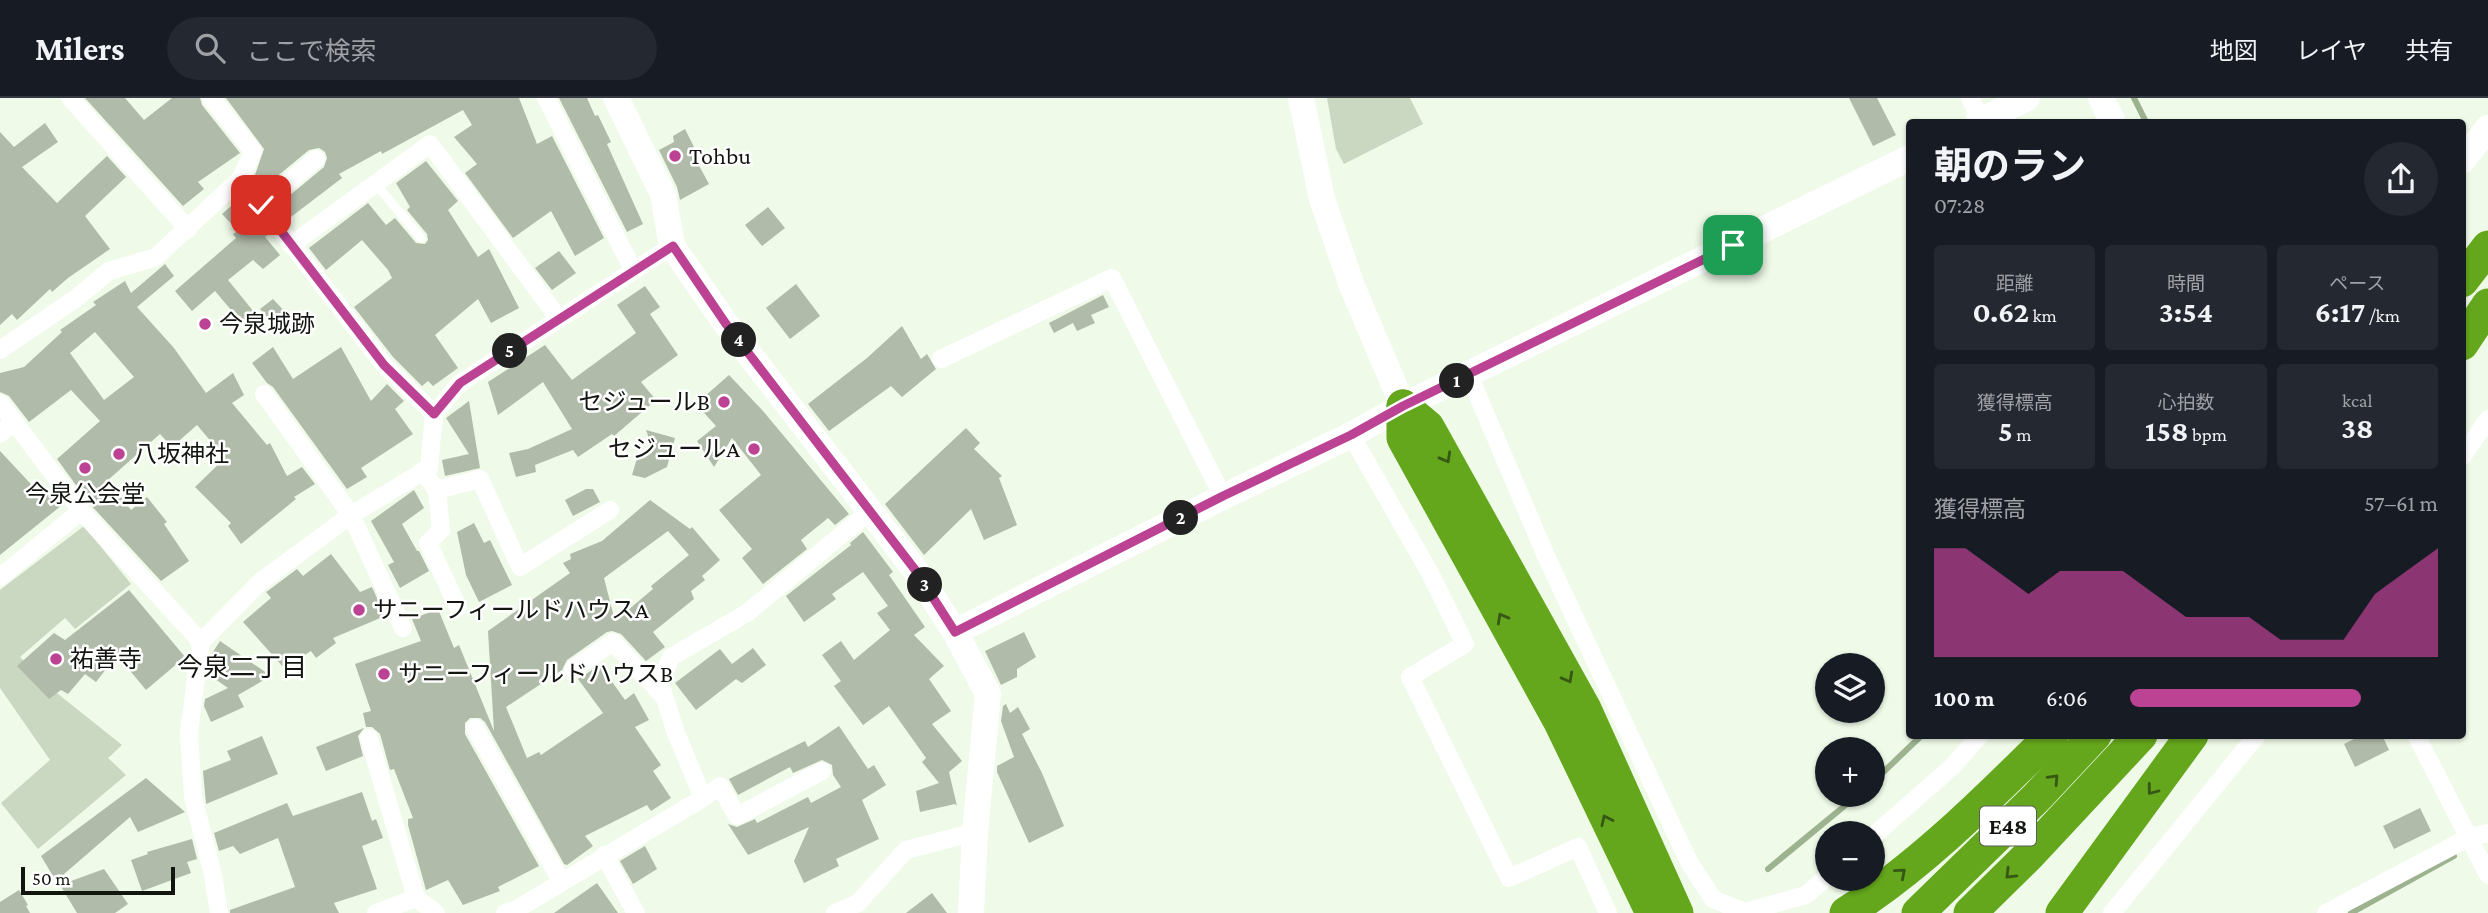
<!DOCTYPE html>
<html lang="ja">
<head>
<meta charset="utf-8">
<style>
  body { margin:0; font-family:"Crimson Pro","Noto Sans JP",serif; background:#242831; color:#f1f3f6; height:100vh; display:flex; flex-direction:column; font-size:26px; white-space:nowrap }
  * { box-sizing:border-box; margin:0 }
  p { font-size:23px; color:#9ea1a6 }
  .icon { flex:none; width:38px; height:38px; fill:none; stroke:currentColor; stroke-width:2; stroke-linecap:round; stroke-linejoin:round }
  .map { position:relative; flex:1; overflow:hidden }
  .drawer { position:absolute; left:1906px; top:21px; width:560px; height:620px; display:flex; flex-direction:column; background:#171b24; border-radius:7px; box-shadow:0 2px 5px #0004 }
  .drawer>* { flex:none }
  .controls { position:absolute; left:1815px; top:555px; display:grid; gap:14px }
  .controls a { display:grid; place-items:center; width:70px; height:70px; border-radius:50%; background:#171b24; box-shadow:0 2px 5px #0004; font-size:35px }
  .scale { position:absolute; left:21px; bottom:18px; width:154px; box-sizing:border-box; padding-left:7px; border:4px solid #131610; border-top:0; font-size:19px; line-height:24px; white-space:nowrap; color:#131610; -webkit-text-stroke:5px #fff; paint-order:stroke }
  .pin { position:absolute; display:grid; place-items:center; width:60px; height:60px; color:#fff; margin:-30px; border-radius:14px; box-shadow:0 4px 10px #0006 }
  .km { position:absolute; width:35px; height:35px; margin:-18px; border-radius:50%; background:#222; color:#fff; font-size:19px; line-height:35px; text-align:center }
  .round { display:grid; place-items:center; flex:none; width:74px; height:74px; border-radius:37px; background:#242831 }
  .headline { display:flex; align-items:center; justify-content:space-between; height:119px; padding:0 28px }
  h1 { font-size:38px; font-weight:700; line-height:52px }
  .figures { display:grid; grid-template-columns:repeat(3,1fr); gap:10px; height:119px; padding:7px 28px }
  .figures div { display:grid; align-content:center; border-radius:7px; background:#242831; text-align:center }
  .figures b { font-size:30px; font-weight:700 }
  .figures small { font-size:19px; font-weight:400 }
  .figures p { font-size:19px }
  .chart { height:196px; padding:14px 28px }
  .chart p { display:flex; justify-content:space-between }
  .chart svg { width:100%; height:126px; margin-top:7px; fill:#bc4294; opacity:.7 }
  ul { padding:0 28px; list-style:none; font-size:23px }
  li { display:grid; grid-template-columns:112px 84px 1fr; align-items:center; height:52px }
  li i { height:18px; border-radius:9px; background:#bc4294 }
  header { display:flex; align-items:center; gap:42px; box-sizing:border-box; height:98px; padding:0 35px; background:#171b24; border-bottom:2px solid #363941 }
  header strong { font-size:33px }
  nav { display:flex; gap:38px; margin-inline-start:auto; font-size:24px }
  .search { width:490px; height:63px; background:#242831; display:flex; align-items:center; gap:18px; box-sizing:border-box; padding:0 24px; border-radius:38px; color:#9ea1a6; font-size:26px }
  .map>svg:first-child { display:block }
  .green { fill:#cad8c1 }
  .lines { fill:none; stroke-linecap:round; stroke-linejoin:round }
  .stream { stroke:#9db28f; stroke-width:6 }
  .building { fill:#b1bbaa; fill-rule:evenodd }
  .lane { stroke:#fff; stroke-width:9 }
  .street { stroke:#fff; stroke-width:18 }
  .secondary { stroke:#fff; stroke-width:26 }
  .highway { stroke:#64a71c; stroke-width:33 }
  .oneway { stroke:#375715 }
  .route-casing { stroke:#fff; stroke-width:14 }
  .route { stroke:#bc4294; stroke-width:9 }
  .poi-dot { fill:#bc4294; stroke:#fff; stroke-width:2.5 }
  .labels { text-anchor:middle; stroke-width:5; stroke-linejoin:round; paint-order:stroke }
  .shield { fill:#fff; stroke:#5a5c58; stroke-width:2 }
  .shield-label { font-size:23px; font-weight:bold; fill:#131610 }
  .poi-label { font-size:24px; fill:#131610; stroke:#fff; text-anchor:start }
  .neighbourhood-label { font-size:26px; fill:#131610; stroke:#fff }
</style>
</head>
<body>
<header>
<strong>Milers</strong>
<div class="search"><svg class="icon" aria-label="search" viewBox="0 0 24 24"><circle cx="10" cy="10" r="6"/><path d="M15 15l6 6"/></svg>ここで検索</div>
<nav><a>地図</a><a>レイヤ</a><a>共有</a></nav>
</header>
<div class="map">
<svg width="2488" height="815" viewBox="0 0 2488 815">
  <rect width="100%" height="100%" fill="#effae8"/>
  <g class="green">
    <path d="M1327 0H1410L1423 26 1344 66 1336 51Z"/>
    <path d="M84 428 131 486 75 531 65 520 20 559 58 596 122 647 108 660 126 677 38 751 1 705 50 662 0 590V492Z"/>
  </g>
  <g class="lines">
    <g class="stream">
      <path d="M2134 0 2146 24"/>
      <path d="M1872 685 1922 637"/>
      <path d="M1768 771 1859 696"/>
      <path d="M2351 815 2454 758"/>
    </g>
  </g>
  <g class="building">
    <path d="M85 0H125L144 22 172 0H200L202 7 240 55 198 84 204 91 183 108Z"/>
    <path d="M226 0H519L537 46 552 38 604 140 575 158 551 113 513 140 465 75 477 66 454 39 472 27 463 12 382 56 381 53 339 76 342 80 287 122 277 108 324 69 327 60 325 54 319 50 309 52 263 90 255 77 264 51Z"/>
    <path d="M559 0H587L595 18 598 17 611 44 607 46 643 126 627 134Z"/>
    <path d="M1849 0H1877L1896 37 1873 48Z"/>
    <path d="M45 25 58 44 22 69 57 105 107 58 126 79 85 118 110 151 68 180 52 194 50 191 17 222 12 216 0 227V34L14 49Z"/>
    <path d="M685 31 694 49 690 51 709 86 680 102 677 89 659 52 674 44 673 38Z"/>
    <path d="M426 63 458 103 448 112 478 159 489 151 519 210 491 225 478 201 435 237 458 270 433 288 428 283 422 288 393 259 354 209 392 180 388 172 362 142 326 172 309 150 368 105 386 127 395 120 416 145 425 146 428 142 427 136 407 112 410 109 396 85Z"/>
    <path d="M241 99 269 136 265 139 280 157 263 171 253 162 228 182 254 214 242 225 215 193 192 213 175 193 236 140 233 136 238 133 222 116Z"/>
    <path d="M768 109 785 130 762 148 745 127Z"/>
    <path d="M559 153 576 175 552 192 535 170Z"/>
    <path d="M165 166 174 178 137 209 174 250 206 295 233 275 244 297 232 305 267 347 270 345 287 378 302 369 315 386 294 399 296 401 241 446 228 428 231 425 195 389 225 360 197 327 172 349 160 336 108 382 131 412 147 399 167 424 164 426 189 463 161 483 89 405 57 361 100 323 71 292 29 324 9 298 0 294V275L24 269 62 234 60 232 96 207 93 204 125 183 131 195ZM95 234 134 279 104 302 70 255Z"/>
    <path d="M796 186 820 218 790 241 766 210Z"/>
    <path d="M645 188 660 209 650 216 678 257 641 284 656 302 614 338 612 336 578 359 573 352 535 367 536 374 516 379 509 355 528 351 572 331 543 284 498 317 488 284 545 247 572 282 636 235 617 207Z"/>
    <path d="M1103 197 1109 209 1091 217 1095 225 1077 233 1073 225 1054 235 1049 225Z"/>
    <path d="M273 201 289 218 275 230 260 211Z"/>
    <path d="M902 228 921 261 927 256 936 271 902 299 891 288 829 333 808 306 867 260Z"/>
    <path d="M273 249 293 281 341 249 371 303 387 286 404 303 395 311 413 336 361 370 367 379 347 391 273 289 267 285 252 265Z"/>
    <path d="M729 277 763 313 849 416 835 427 828 420 801 442 807 451 763 486 742 460 752 451 719 412 761 377 732 340 714 369 697 343 716 328 696 306Z"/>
    <path d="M469 303 480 370 445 378 442 362 469 356 446 320Z"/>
    <path d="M966 330 980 345 974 351 1002 378 999 380 1017 427 984 442 971 411 924 457 885 406Z"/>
    <path d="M646 332 675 340 667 369 645 380 632 377 638 357 652 349Z"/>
    <path d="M0 353 42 398 50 391 62 407 0 457Z"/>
    <path d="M586 391H593L600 404 573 418 565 402Z"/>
    <path d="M414 392 424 410 402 426 417 453H419L429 473 400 490 388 467 394 464 371 423Z"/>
    <path d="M650 402 690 431 692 429 720 462 702 478 705 482 691 493 694 501 653 534 665 549 646 563 621 536 612 533 607 534 567 562 562 572 506 609 527 660 539 654 541 657 603 615 578 581 600 567 625 602 634 595 649 622 635 629 661 667 653 673 671 700 651 713 647 707 585 738 593 748 567 767 564 766 485 624 480 620H470L465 625V636L539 768 498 789 500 793 463 807 448 782 426 792 408 727V721L413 720 394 671 390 672 380 636 372 629H366L363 615 371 613 355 566 421 543 412 521 438 511 454 550 459 547 494 633 488 533 570 475 563 465 571 461 570 456 602 443ZM668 433 689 457 651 488 653 491 615 523 604 480Z"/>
    <path d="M474 425 484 445 490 442 512 487 479 504 466 477 457 434Z"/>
    <path d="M863 434 893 474 889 477 925 529 914 537 944 568 929 581 951 613 932 626 962 663 949 674 957 708 955 706 920 714 916 693 939 685 922 664 926 660 889 608 863 627 834 588 841 583 822 557 841 543 854 562 890 532 877 515 888 508 863 474 832 496 836 501 804 524 786 498 851 447 850 445Z"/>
    <path d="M331 456 360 494 372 489 385 518 333 540 336 545 316 560 311 553 284 570 243 524 271 500 266 494 269 492 297 471 303 478Z"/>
    <path d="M129 492 185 559 146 592 117 557 96 584 85 576 68 596 61 592 49 601 17 568 54 535 65 542Z"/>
    <path d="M1024 534 1036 559 1017 571V579L1001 587 985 553Z"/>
    <path d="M220 543 271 578 238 597 244 609 211 624 204 608 205 601 228 590 208 576 211 557Z"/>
    <path d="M753 550 766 567 742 585 736 581 696 612 675 585 720 551 732 566Z"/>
    <path d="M1006 606 1010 615 1018 609 1030 631 1022 636 1042 675 1064 728 1029 745 997 674V668L1014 659 1001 623 1003 608Z"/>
    <path d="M839 628 868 671 874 667 886 687 862 702 879 741 836 761 839 768 804 785 794 763 809 729 748 757 728 726 737 729 755 721 757 725 808 699 811 705 841 689 833 677 832 667 822 662 793 675 790 669 738 697 729 681 805 643 808 649Z"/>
    <path d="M364 630 358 638 363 658 326 673 316 649Z"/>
    <path d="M2362 637H2382L2389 652 2355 669 2344 646Z"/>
    <path d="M262 638 278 676 206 706 203 673 231 662 227 653Z"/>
    <path d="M146 680 185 714 138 734 130 719 56 783 41 758Z"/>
    <path d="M362 694 372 723 376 721 383 740 362 748 377 791 334 805 339 815H230V812L295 789 278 740 240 756 233 748 219 753 214 735 287 705 293 718Z"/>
    <path d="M2420 710 2431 733 2394 751 2383 728Z"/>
    <path d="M192 741 197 761 187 764 191 775 142 793 131 762 148 756 147 754Z"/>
    <path d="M645 748 657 771 633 786 620 763Z"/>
    <path d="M104 771 128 806 115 815H77L60 787Z"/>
    <path d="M597 785 618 815H554Z"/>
    <path d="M19 792 28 807 26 808 30 815H0V804Z"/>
    <path d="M932 795 947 815H906Z"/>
  </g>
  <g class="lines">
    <path class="lane" d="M375 85 421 140"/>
    <g class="street">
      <path d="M70 0 188 131"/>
      <path d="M211 0 253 53 241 80"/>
      <path d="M546 0 633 172"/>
      <path d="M1970 0 1981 23"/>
      <path d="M261 107 316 61"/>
      <path d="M291 147 430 46 559 221"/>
      <path d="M0 252 75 201 109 173 156 159 241 80 384 267 434 316 429 370 351 417 260 484 201 544 189 634 193 699 213 777 219 815"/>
      <path d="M941 261 1112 180 1223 399"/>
      <path d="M1469 277 1546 458 1689 764 1713 801 1745 814 1806 797 1827 779"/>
      <path d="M264 296 351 417 403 530"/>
      <path d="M0 305 81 413 201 544"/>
      <path d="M434 316 460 285 672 148"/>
      <path d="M0 336 14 324"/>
      <path d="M1351 337 1430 475 1465 546 1410 579 1509 780 1578 749 1608 815"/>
      <path d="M2462 359 2488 321"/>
      <path d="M422 373 437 392 480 381 520 469 610 412"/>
      <path d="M437 392 441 432 428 445 458 509"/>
      <path d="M0 479 81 413"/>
      <path d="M573 571 613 544 663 598"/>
      <path d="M475 630 561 783"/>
      <path d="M2416 637 2488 777"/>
      <path d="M369 640 416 800"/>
      <path d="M703 700 720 688 737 718 822 673"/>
      <path d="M1872 739 1953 668 1980 637"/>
      <path d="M604 757 636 815"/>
      <path d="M376 815 416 800 436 815"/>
      <path d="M505 815 517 811 703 700 676 635 660 585 671 559 747 515 869 414"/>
      <path d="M835 815 858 805 906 752 975 734"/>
      <path d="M2112 815 2257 637"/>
      <path d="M2326 815 2468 740 2488 735"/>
    </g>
    <g class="secondary">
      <path d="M616 0 663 96 672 148 726 226 916 473 955 534 988 596 975 734 971 815"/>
      <path d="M1301 0 1322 101 1352 188 1403 308"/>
      <path d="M2101 0 2113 24"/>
      <path d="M1978 24 2027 0"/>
      <path d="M2462 63 2488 30"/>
      <path d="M955 534 1223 399 1351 337 1403 308 1909 60"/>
    </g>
    <g class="highway">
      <path d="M2462 183 2488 149"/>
      <path d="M2462 246 2488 207"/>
      <path d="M1403 308 1428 329 1585 611 1677 815"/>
      <path d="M1403 308V340L1560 624 1652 815"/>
      <path d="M1846 815C1920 769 1990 698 2052 637"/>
      <path d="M1918 815 2037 699 2095 637"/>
      <path d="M1970 815 2029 757 2141 637"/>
      <path d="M2062 815 2192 637"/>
    </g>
  </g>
  <defs><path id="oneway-chevron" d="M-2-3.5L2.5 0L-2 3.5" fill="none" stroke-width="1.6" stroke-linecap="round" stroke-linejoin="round" transform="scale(1.75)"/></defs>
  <g class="oneway">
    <use href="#oneway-chevron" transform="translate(1446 360) rotate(61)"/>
    <use href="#oneway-chevron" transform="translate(1502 520) rotate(-119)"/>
    <use href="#oneway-chevron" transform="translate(1568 580) rotate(61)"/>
    <use href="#oneway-chevron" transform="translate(2054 681) rotate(-47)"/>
    <use href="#oneway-chevron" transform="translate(2152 692) rotate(127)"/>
    <use href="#oneway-chevron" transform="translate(1606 722) rotate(-115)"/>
    <use href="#oneway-chevron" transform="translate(1901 775) rotate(-41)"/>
    <use href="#oneway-chevron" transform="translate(2010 776) rotate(135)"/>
  </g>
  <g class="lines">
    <defs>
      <path id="route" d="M261 107 384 267 434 316 460 285 673 148 726 226 916 473 955 534 1223 398 1351 337 1403 308 1733 147"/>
    </defs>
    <use href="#route" class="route-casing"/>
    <use href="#route" class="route"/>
  </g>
  <g class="poi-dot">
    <circle cx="675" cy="58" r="7"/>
    <circle cx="205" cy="226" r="7"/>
    <circle cx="724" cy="304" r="7"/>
    <circle cx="754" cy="351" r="7"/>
    <circle cx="119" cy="356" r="7"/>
    <circle cx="85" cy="370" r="7"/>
    <circle cx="359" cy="512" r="7"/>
    <circle cx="56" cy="561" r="7"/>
    <circle cx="384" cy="576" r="7"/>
  </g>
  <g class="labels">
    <rect class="shield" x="1980" y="708.5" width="56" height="39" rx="5"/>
    <g class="shield-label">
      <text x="2008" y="736">E48</text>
    </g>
    <g class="poi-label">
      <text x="689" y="66">Tohbu</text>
      <text x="219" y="234">今泉城跡</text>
      <text x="710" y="312" text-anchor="end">セジュールB</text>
      <text x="740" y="359" text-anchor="end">セジュールA</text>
      <text x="133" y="364">八坂神社</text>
      <text x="85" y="404" text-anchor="middle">今泉公会堂</text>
      <text x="373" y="520">サニーフィールドハウスA</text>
      <text x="70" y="569">祐善寺</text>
      <text x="398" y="584">サニーフィールドハウスB</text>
    </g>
    <g class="neighbourhood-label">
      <text x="242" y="578">今泉二丁目</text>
    </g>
  </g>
</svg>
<div class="controls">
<a><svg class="icon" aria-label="layers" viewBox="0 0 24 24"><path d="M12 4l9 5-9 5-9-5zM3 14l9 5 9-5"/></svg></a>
<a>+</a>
<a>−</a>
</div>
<div class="scale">50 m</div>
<div class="pin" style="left:1733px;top:147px;background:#1e9e55"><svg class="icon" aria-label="arrive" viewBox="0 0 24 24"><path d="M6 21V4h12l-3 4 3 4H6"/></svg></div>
<div class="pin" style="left:261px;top:107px;background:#d93025"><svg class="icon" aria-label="check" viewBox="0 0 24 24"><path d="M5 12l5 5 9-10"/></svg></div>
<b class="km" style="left:1457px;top:283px">1</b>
<b class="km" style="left:1181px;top:420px">2</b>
<b class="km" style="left:925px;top:487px">3</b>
<b class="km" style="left:739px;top:242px">4</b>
<b class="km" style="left:510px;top:253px">5</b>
<section class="drawer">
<div class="headline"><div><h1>朝のラン</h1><p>07:28</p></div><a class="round"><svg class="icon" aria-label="share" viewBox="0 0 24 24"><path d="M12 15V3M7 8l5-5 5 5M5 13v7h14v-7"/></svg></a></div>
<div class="figures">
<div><p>距離</p><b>0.62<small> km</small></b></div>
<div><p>時間</p><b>3:54</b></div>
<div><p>ペース</p><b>6:17<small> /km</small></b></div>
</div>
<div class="figures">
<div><p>獲得標高</p><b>5<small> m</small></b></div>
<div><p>心拍数</p><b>158<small> bpm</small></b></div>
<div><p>kcal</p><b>38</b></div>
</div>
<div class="chart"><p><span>獲得標高</span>57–61 m</p>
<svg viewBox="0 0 160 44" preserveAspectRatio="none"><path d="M0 44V6L10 6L20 14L30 22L40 14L50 14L60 14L70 22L80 30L90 30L100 30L110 38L120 38L130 38L140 22L150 14L160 6V44z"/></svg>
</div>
<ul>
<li><b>100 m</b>6:06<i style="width:75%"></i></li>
</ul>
</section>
</div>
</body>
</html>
